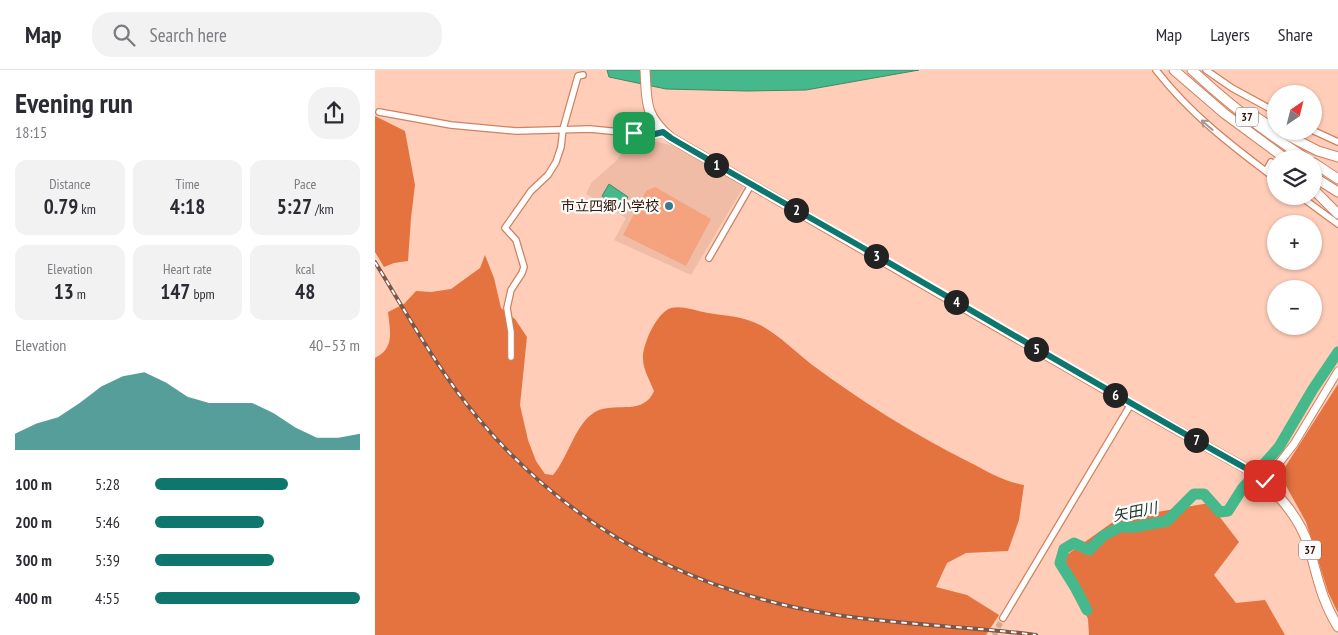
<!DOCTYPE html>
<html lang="en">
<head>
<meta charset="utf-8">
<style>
  body { margin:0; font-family:"PT Sans Narrow","Noto Sans JP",sans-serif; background:#f2f2f3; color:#2b2b33; height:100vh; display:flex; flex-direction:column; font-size:19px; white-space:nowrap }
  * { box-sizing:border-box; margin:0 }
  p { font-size:16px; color:#7c7c81 }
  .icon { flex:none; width:28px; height:28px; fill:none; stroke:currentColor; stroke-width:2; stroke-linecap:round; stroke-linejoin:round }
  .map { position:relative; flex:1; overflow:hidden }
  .panel { display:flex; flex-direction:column; background:#fff; width:375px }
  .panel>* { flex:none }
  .needle { width:32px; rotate:35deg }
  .fabs { position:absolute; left:892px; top:15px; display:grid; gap:10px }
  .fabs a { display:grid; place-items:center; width:55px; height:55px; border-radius:50%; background:#fff; box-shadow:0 1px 4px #0004; font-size:25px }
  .pin { position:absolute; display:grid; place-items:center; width:42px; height:42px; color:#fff; margin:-21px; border-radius:10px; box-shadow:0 2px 8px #0006 }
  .km { position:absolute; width:25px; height:25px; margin:-12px; border-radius:50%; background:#222; color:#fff; font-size:14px; line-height:25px; text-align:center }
  .round { display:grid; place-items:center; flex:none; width:52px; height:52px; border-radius:20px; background:#f2f2f3 }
  .summary { display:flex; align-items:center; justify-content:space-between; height:85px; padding:0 15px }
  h1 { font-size:28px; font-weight:800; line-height:38px }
  .figures { display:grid; grid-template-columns:repeat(3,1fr); gap:8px; height:85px; padding:5px 15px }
  .figures div { display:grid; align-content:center; border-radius:12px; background:#f2f2f3; text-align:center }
  .figures b { font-size:21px; font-weight:800 }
  .figures small { font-size:14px; font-weight:400 }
  .figures p { font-size:14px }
  .chart { height:140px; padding:10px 15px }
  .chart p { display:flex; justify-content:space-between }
  .chart svg { width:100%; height:90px; margin-top:5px; fill:#0f766e; opacity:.7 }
  ul { padding:0 15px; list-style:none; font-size:16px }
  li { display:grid; grid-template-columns:80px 60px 1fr; align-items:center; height:38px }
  li i { height:12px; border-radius:6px; background:#0f766e }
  header { display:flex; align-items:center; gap:30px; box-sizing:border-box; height:70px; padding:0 25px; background:#fff; border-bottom:1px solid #e1e1e2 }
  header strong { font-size:24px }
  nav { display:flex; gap:28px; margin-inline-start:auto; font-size:18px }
  .search { width:350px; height:45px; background:#f2f2f3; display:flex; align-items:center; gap:12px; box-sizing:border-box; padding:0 18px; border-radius:20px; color:#7c7c81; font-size:19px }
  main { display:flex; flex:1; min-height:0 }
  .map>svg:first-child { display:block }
  .built { fill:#f1bca6 }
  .green { fill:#f5a27f }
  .forest { fill:#e5733f }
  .water { fill:#45b98b; stroke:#408965 }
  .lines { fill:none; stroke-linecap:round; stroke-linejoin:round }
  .river { stroke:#45b98b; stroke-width:11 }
  .minor-tunnel { stroke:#d7a995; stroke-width:5.5; stroke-dasharray:5.5 3; stroke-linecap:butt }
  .minor-casing { stroke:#ce8261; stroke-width:8 }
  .tertiary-casing { stroke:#ce8261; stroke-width:9 }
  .primary-casing { stroke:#ce8261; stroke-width:11 }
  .minor { stroke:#fff; stroke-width:5.5 }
  .tertiary { stroke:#fff; stroke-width:7 }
  .primary { stroke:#fff; stroke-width:9 }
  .rail-casing { stroke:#7c5747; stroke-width:4 }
  .rail { stroke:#fbfbfb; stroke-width:2; stroke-dasharray:5.5; stroke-linecap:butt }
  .oneway { stroke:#a59791 }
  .route-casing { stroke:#fff; stroke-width:10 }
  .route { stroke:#0f766e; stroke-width:6 }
  .poi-dot { fill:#3b798f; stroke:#fbfbfb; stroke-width:2 }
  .labels { text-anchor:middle; stroke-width:4.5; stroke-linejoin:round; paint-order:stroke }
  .shield { fill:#fbfbfb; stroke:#715c53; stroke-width:1 }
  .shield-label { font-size:12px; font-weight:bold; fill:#36180b }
  .poi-label { font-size:14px; fill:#36180b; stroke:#fbfbfb; text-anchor:end }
  .water-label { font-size:15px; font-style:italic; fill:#1c352a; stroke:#fbfbfb }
</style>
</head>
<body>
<header>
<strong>Map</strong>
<div class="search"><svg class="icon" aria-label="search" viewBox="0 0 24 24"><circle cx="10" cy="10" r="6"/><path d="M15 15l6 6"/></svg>Search here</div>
<nav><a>Map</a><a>Layers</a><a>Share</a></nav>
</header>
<main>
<section class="panel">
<div class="summary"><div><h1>Evening run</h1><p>18:15</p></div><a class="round"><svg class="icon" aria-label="share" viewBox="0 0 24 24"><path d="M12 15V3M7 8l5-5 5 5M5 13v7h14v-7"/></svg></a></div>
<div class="figures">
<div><p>Distance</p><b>0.79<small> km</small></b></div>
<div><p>Time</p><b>4:18</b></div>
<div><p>Pace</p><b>5:27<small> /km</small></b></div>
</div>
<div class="figures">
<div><p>Elevation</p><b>13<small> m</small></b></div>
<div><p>Heart rate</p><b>147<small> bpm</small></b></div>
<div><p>kcal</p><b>48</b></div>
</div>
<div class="chart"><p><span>Elevation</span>40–53 m</p>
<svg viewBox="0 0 160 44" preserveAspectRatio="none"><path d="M0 44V36L10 31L20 28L30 21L40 13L50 8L60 6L70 11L80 18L90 21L100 21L110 21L120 26L130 33L140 38L150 38L160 36V44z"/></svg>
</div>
<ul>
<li><b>100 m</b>5:28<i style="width:65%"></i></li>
<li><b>200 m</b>5:46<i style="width:53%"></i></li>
<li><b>300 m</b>5:39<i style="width:58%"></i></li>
<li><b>400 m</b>4:55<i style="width:100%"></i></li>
</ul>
</section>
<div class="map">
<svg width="963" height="565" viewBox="0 0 963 565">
  <rect width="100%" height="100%" fill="#ffcdb8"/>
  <path class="built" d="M263 67 299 76 335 92 369 116 316 205 239 170 251 148 211 124 216 113 241 91 257 70Z"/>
  <path class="green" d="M280 117 336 149 311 196 248 165 271 121Z"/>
  <g class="forest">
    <path d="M0 46 30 61 40 115 36 148 33 191 19 193 9 197 0 182Z"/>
    <path d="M110 185 119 208 126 238 140 249 152 267 145 335 153 370 161 391 170 404 178 405C194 387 201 349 224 340 243 333 269 345 279 321 275 311 268 299 268 289 267 275 282 242 296 238 308 235 321 241 333 243 352 246 367 246 385 255 404 265 419 281 436 294 486 331 538 364 594 392 612 401 629 412 649 415L644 450 633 481 591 483 572 493 561 517 592 525 624 545 611 565H0V288C20 278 15 261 13 242L29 234 41 221 56 222 76 219 105 198Z"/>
    <path d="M963 314V543L953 522 931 452 905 405Z"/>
    <path d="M834 433 864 472 839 505 861 533 890 530 910 565H714L713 549 686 489 742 449Z"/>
  </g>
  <g class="water">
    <path d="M232 0H544L431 20 372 21 291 19 234 7Z"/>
    <path d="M234 114 253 127 247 138 227 126Z"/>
  </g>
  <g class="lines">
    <path class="river" d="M712 540 700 517 685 493 689 479 699 473 714 480 728 466 745 457H760L792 451 819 424H829L845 442 853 441 867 419 904 377 938 319 963 282"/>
    <path class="minor-tunnel" d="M619 565 628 548"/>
    <defs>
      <g id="minor">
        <path d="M781 0C815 44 857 76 901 109"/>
        <path d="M831 0 857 18 901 42"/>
        <path d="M4 42 76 55 141 61 215 59 276 65 288 62"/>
        <path d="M939 61 963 72"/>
        <path d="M891 101 896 92"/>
        <path d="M925 126 963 154"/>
        <path d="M334 188 376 115"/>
        <path d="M136 287V262L132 238 136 220 147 203 149 197 141 170 130 158 156 121 173 105 181 92 186 77 188 59 203 6 208 5"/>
        <path d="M628 548 756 334"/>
      </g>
      <path id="tertiary" d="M890 411 919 374 963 301"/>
      <g id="primary">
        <path d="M270 0C272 33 269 45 296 68L756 334 872 399C899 418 924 445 934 477 943 508 946 529 963 557"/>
        <path d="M799 0 850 44 911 89"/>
        <path d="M817 0C852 33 891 63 932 89"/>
        <path d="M881 47 901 60"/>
        <path d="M904 61 943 81 963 87"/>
        <path d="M939 93 963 109"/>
        <path d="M939 107 963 122"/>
        <path d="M939 120 963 144"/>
      </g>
    </defs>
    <use href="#minor" class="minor-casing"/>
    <use href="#tertiary" class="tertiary-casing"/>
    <use href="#primary" class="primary-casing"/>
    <use href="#minor" class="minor"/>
    <use href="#tertiary" class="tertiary"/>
    <use href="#primary" class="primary"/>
    <defs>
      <path id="rail" d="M0 192C32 244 63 300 102 347 195 458 313 521 455 544 523 555 593 556 661 565"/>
    </defs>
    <use href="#rail" class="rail-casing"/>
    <use href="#rail" class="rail"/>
  </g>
  <defs><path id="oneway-shaft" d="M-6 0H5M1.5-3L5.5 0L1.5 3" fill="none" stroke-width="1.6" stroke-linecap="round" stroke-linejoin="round" transform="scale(1.25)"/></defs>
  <use class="oneway" href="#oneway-shaft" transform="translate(832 55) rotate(-139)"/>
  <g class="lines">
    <defs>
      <path id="route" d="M259 63 276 65 288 62 296 68C356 103 416 137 476 171 609 247 739 325 872 399L890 411"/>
    </defs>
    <use href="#route" class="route-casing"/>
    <use href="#route" class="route"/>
  </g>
  <circle class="poi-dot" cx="294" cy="136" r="5"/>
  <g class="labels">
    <g class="shield">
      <rect x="861" y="37.5" width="22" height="19" rx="4"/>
      <rect x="924" y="470.5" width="22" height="19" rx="4"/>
    </g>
    <g class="shield-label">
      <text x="872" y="51">37</text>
      <text x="935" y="484">37</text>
    </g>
    <g class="poi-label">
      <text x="284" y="141">市立四郷小学校</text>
    </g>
    <g class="water-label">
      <text transform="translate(760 442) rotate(-11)" y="5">矢田川</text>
    </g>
  </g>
</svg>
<div class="fabs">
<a><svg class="needle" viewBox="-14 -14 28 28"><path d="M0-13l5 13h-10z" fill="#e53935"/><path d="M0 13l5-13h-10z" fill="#7c7c81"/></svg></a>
<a><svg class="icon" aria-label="layers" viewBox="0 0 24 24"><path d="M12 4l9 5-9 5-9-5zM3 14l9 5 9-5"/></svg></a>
<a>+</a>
<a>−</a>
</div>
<div class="pin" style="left:259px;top:63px;background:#1e9e55"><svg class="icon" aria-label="arrive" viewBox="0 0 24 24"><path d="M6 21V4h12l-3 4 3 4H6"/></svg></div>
<div class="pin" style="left:890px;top:411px;background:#d93025"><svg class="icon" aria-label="check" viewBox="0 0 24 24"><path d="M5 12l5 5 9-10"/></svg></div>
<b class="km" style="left:341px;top:95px">1</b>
<b class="km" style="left:421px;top:140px">2</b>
<b class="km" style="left:501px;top:186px">3</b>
<b class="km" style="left:581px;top:232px">4</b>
<b class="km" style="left:661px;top:279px">5</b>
<b class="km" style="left:740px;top:325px">6</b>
<b class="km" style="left:821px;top:370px">7</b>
</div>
</main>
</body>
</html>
